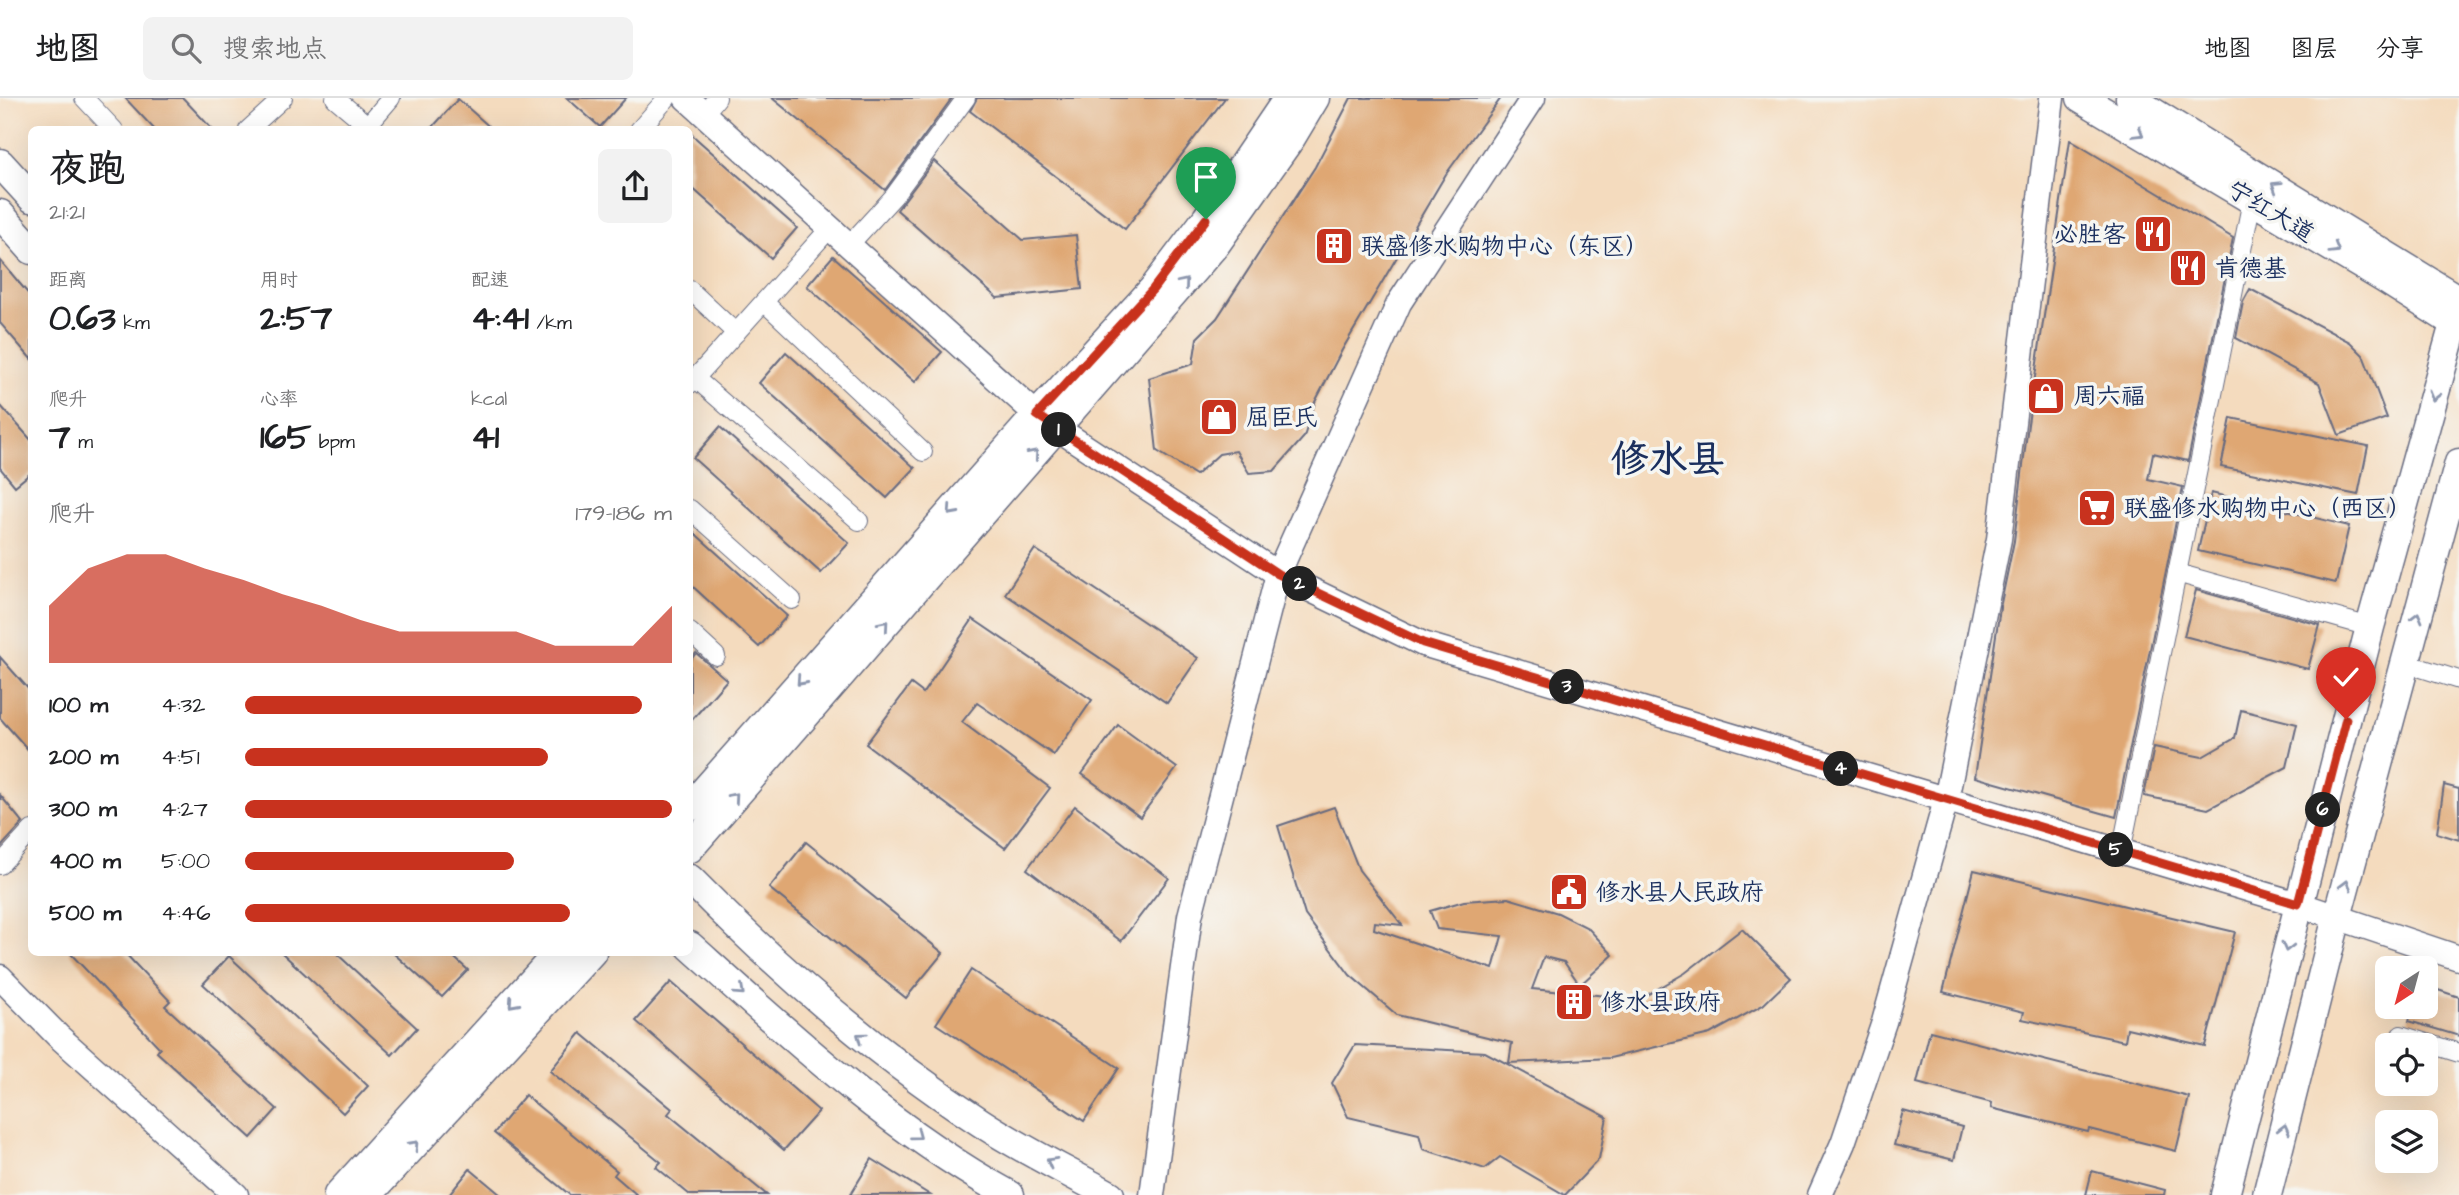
<!DOCTYPE html>
<html lang="zh">
<head>
<meta charset="utf-8">
<style>
  body { margin:0; font-family:"Architects Daughter","LXGW WenKai TC",sans-serif; background:#f2f2f2; color:#202124; height:100vh; display:flex; flex-direction:column; font-size:26px; white-space:nowrap }
  * { box-sizing:border-box; margin:0 }
  p { font-size:23px; color:#757577 }
  .icon { flex:none; width:38px; height:38px; fill:none; stroke:currentColor; stroke-width:2; stroke-linecap:round; stroke-linejoin:round }
  .map { position:relative; flex:1; overflow:hidden }
  .details { position:absolute; left:28px; top:28px; width:665px; height:830px; display:flex; flex-direction:column; background:#fff; border-radius:10px; box-shadow:0 7px 28px #0002 }
  .details>* { flex:none }
  .needle { width:46px; rotate:216deg }
  .buttons { position:absolute; left:2375px; top:858px; display:grid; gap:14px }
  .buttons a { display:grid; place-items:center; width:63px; height:63px; border-radius:10px; background:#fff; box-shadow:0 7px 28px #0002; font-size:35px }
  .pin { position:absolute; display:grid; place-items:center; width:60px; height:60px; color:#fff; margin:-72px -30px; border-radius:50% 50% 50% 0; rotate:-45deg; box-shadow:0 0 7px #0007 }
  .pin .icon { rotate:45deg }
  .km { position:absolute; width:35px; height:35px; margin:-18px; border-radius:50%; background:#222; color:#fff; font-size:19px; line-height:35px; text-align:center }
  .round { display:grid; place-items:center; flex:none; width:74px; height:74px; border-radius:10px; background:#f2f2f2 }
  .headline { display:flex; align-items:center; justify-content:space-between; height:119px; padding:0 21px }
  h1 { font-size:38px; font-weight:700; line-height:52px }
  .metrics { display:grid; grid-template-columns:repeat(3,1fr); gap:10px; height:119px; padding:7px 21px }
  .metrics div { display:grid; align-content:center }
  .metrics b { font-size:35px; font-weight:700 }
  .metrics small { font-size:19px; font-weight:400 }
  .metrics p { font-size:19px }
  .chart { height:196px; padding:14px 21px }
  .chart p { display:flex; justify-content:space-between }
  .chart svg { width:100%; height:126px; margin-top:7px; fill:#c8321e; opacity:.7 }
  ul { padding:0 21px; list-style:none; font-size:23px }
  li { display:grid; grid-template-columns:112px 84px 1fr; align-items:center; height:52px }
  li i { height:18px; border-radius:9px; background:#c8321e }
  header { display:flex; align-items:center; gap:42px; box-sizing:border-box; height:98px; padding:0 35px; background:#fff; border-bottom:2px solid #e0e0e0 }
  header strong { font-size:33px }
  nav { display:flex; gap:38px; margin-inline-start:auto; font-size:24px }
  .search { width:490px; height:63px; background:#f2f2f2; display:flex; align-items:center; gap:18px; box-sizing:border-box; padding:0 24px; border-radius:10px; color:#757577; font-size:26px }
  .map>svg:first-child { display:block }
  .building { fill:#dfa773 }
  .lines { fill:none; stroke-linecap:round; stroke-linejoin:round }
  .street-casing { stroke:#676b80; stroke-width:20 }
  .secondary-casing { stroke:#676b80; stroke-width:27 }
  .primary-casing { stroke:#676b80; stroke-width:31 }
  .street { stroke:#fff; stroke-width:18 }
  .secondary { stroke:#fff; stroke-width:24 }
  .primary { stroke:#fff; stroke-width:28 }
  .oneway { stroke:#8d97ae }
  .route-casing { stroke:#fff; stroke-width:14 }
  .route { stroke:#c8321e; stroke-width:9 }
  .labels { text-anchor:middle; stroke-width:7; stroke-linejoin:round; paint-order:stroke }
  .street-label { font-size:24px; fill:#1b2f5e; stroke:#f6f6f2 }
  .poi-label { font-size:24px; fill:#1b2f5e; stroke:#f6f6f2; text-anchor:start }
  .town-label { font-size:38px; font-weight:bold; fill:#1b2f5e; stroke:#f6f6f2 }
</style>
</head>
<body>
<header>
<strong>地图</strong>
<div class="search"><svg class="icon" aria-label="search" viewBox="0 0 24 24"><circle cx="10" cy="10" r="6"/><path d="M15 15l6 6"/></svg>搜索地点</div>
<nav><a>地图</a><a>图层</a><a>分享</a></nav>
</header>
<div class="map">
<svg width="2459" height="1097" viewBox="0 0 2459 1097">
  <rect width="100%" height="100%" fill="#f6f6f2"/>
  <filter id="ink" filterUnits="userSpaceOnUse"><feTurbulence type="fractalNoise" baseFrequency=".0143" numOctaves="2"/><feDisplacementMap in="SourceGraphic" scale="14" xChannelSelector="R" yChannelSelector="G"/><feConvolveMatrix kernelMatrix="1 2 1 2 8 2 1 2 1" color-interpolation-filters="sRGB"/></filter>
  <filter id="wash" filterUnits="userSpaceOnUse"><feTurbulence type="fractalNoise" baseFrequency=".00686" numOctaves="4" result="noise"/><feDisplacementMap in="SourceGraphic" scale="28" xChannelSelector="R" yChannelSelector="G"/><feGaussianBlur stdDeviation="1.57" result="paint"/><feColorMatrix in="noise" values="0 0 0 0 0 0 0 0 0 0 0 0 0 0 0 0 0 1.4 0 .05"/><feComposite in="paint" operator="in"/></filter>
  <g filter="url(#wash)">
    <rect width="100%" height="100%" fill="#f4dbbe"/>
    <g id="blocks">
      <g class="building">
        <path d="M125 0H183L213 32H155Z"/>
        <path d="M567 0H626L600 29Z"/>
        <path d="M772 0H952L885 92Z"/>
        <path d="M977 0H1225L1125 131 970 13Z"/>
        <path d="M1351 0H1501L1446 76 1342 252 1315 304 1304 339 1274 373 1249 375 1236 353 1219 356 1196 377 1157 353 1149 280 1193 266 1197 240 1217 220 1315 69Z"/>
        <path d="M458 1 493 32H430Z"/>
        <path d="M690 35 797 130 771 160 690 88Z"/>
        <path d="M2070 42 2233 140 2188 363 2153 355 2148 381 2183 389 2116 719 1975 679 2000 510 2014 443 2028 326Z"/>
        <path d="M934 63 1023 142 1076 137 1082 191 997 200 897 112Z"/>
        <path d="M833 158 942 254 915 284 807 188Z"/>
        <path d="M0 162 32 200V262L0 225Z"/>
        <path d="M2250 191 2350 244 2363 257 2387 320 2339 337 2319 285 2236 240 2243 204Z"/>
        <path d="M786 254 915 370 887 400 759 285Z"/>
        <path d="M0 307 32 343V374L15 388 0 370Z"/>
        <path d="M2231 320 2368 348 2358 397 2221 369Z"/>
        <path d="M720 329 849 445 821 475 693 360Z"/>
        <path d="M2211 395 2349 428 2336 485 2198 453Z"/>
        <path d="M690 431 787 518 759 549 690 486Z"/>
        <path d="M1035 451 1198 560 1167 605 1005 496Z"/>
        <path d="M2196 492 2320 527 2308 571 2184 538Z"/>
        <path d="M973 521 1092 602 1054 657 977 605 962 624 1050 690 1005 750 866 646 911 586 923 595Z"/>
        <path d="M696 555 727 582 690 624V563Z"/>
        <path d="M0 559 32 595V656L0 620Z"/>
        <path d="M2241 612 2297 626 2287 669 2208 711 2144 698 2154 649 2202 659 2235 640Z"/>
        <path d="M1118 627 1177 670 1140 719 1082 676Z"/>
        <path d="M2444 687 2459 691V742L2437 735Z"/>
        <path d="M0 697 23 725 0 750Z"/>
        <path d="M1075 708 1169 780 1121 843 1027 771Z"/>
        <path d="M1334 709 1359 772 1402 827 1375 824 1374 831 1493 871 1502 838 1437 831 1430 813 1464 803 1508 800 1558 815 1588 830 1613 857 1580 887 1564 864 1544 859 1532 891 1640 901 1685 875 1742 831 1791 880 1763 907 1710 936 1610 960 1509 965 1512 945 1397 917 1350 877 1305 817 1278 728Z"/>
        <path d="M806 744 943 855 906 900 769 790Z"/>
        <path d="M1974 772 2235 834 2205 948 2127 930 2125 943 2022 921 2024 914 1943 894Z"/>
        <path d="M69 854H124L170 903 165 908 277 1011 251 1040 157 954 160 950Z"/>
        <path d="M281 854H335L417 930 392 957Z"/>
        <path d="M392 854H448L468 872 442 899Z"/>
        <path d="M229 858 368 988 343 1015 203 886Z"/>
        <path d="M971 872 1119 970 1084 1023 936 926Z"/>
        <path d="M671 884 819 1013 784 1052 636 923Z"/>
        <path d="M2426 888 2459 899V938L2409 923 2413 908H2426Z"/>
        <path d="M1930 933 2189 999 2176 1053 2089 1031 2088 1034 1991 1010 1992 1005 1917 985Z"/>
        <path d="M581 935 672 1011 668 1016 767 1097H690L656 1069 661 1064 550 973Z"/>
        <path d="M1355 947 1485 954 1607 1019 1599 1061 1565 1097 1500 1059 1485 1071 1423 1051 1419 1036 1348 1019 1332 985Z"/>
        <path d="M525 997 617 1073 614 1077 637 1097H570L494 1035Z"/>
        <path d="M1903 1013 1962 1029 1954 1062 1894 1047Z"/>
        <path d="M872 1061 930 1097H850Z"/>
        <path d="M470 1071 501 1097H449Z"/>
        <path d="M2092 1073 2165 1092 2164 1097H2086Z"/>
      </g>
    </g>
  </g>
  <g filter="url(#ink)">
    <use href="#blocks" fill-opacity="0" stroke="#676b80" stroke-width="2"/>
    <g class="lines">
      <defs>
        <g id="street">
          <path d="M84 0 114 32"/>
          <path d="M335 0 373 32"/>
          <path d="M704 16 717 0"/>
          <path d="M368 27 391 0"/>
          <path d="M248 32 283 0"/>
          <path d="M639 32 667 0"/>
          <path d="M849 147 894 98 966 0"/>
          <path d="M690 192 736 235"/>
          <path d="M764 204 923 354"/>
          <path d="M695 280 859 423"/>
          <path d="M690 286 830 130"/>
          <path d="M690 411 792 502"/>
          <path d="M2177 475 2370 529"/>
          <path d="M690 534 716 558"/>
          <path d="M2405 565 2459 582"/>
          <path d="M2121 754 2252 102"/>
          <path d="M0 767 32 732"/>
          <path d="M2401 937 2459 955"/>
        </g>
        <g id="secondary">
          <path d="M686 0 1037 317 1278 476 1423 546 2298 806 2459 860"/>
          <path d="M0 879 58 938 236 1097"/>
          <path d="M1152 1097 1190 818 1278 476 1399 205 1533 0"/>
          <path d="M1820 1097 1843 1045 1884 924 1946 702 1999 441 2052 0"/>
        </g>
        <g id="primary">
          <path d="M2081 0 2383 180 2459 228"/>
          <path d="M2130 0 2459 202"/>
          <path d="M0 65 32 100"/>
          <path d="M0 116 32 152"/>
          <path d="M690 709 1037 317 1153 191 1206 121 1288 0"/>
          <path d="M690 750 1216 146 1291 40 1315 0"/>
          <path d="M690 781C779 872 873 954 980 1024 1021 1051 1067 1073 1110 1097"/>
          <path d="M690 848C790 938 891 1032 1010 1097"/>
          <path d="M338 1097 559 854"/>
          <path d="M368 1097 592 854"/>
          <path d="M2225 1097 2370 529 2459 208"/>
          <path d="M2267 1097 2337 819 2459 365"/>
        </g>
      </defs>
      <use href="#street" class="street-casing"/>
      <use href="#secondary" class="secondary-casing"/>
      <use href="#primary" class="primary-casing"/>
      <use href="#street" class="street"/>
      <use href="#secondary" class="secondary"/>
      <use href="#primary" class="primary"/>
    </g>
    <defs><path id="oneway-chevron" d="M-2-3.5L2.5 0L-2 3.5" fill="none" stroke-width="1.6" stroke-linecap="round" stroke-linejoin="round" transform="scale(1.75)"/></defs>
    <g class="oneway">
      <use href="#oneway-chevron" transform="translate(2139 35) rotate(31)"/>
      <use href="#oneway-chevron" transform="translate(2276 88) rotate(-148)"/>
      <use href="#oneway-chevron" transform="translate(2335 151) rotate(31)"/>
      <use href="#oneway-chevron" transform="translate(1184 185) rotate(-50)"/>
      <use href="#oneway-chevron" transform="translate(2434 298) rotate(105)"/>
      <use href="#oneway-chevron" transform="translate(1034 356) rotate(-49)"/>
      <use href="#oneway-chevron" transform="translate(952 413) rotate(132)"/>
      <use href="#oneway-chevron" transform="translate(2417 519) rotate(-75)"/>
      <use href="#oneway-chevron" transform="translate(884 527) rotate(-49)"/>
      <use href="#oneway-chevron" transform="translate(801 583) rotate(132)"/>
      <use href="#oneway-chevron" transform="translate(734 699) rotate(-49)"/>
      <use href="#oneway-chevron" transform="translate(2346 787) rotate(-75)"/>
      <use href="#oneway-chevron" transform="translate(2287 849) rotate(104)"/>
      <use href="#oneway-chevron" transform="translate(740 893) rotate(42)"/>
      <use href="#oneway-chevron" transform="translate(513 905) rotate(132)"/>
      <use href="#oneway-chevron" transform="translate(861 939) rotate(-144)"/>
      <use href="#oneway-chevron" transform="translate(2284 1031) rotate(-76)"/>
      <use href="#oneway-chevron" transform="translate(917 1037) rotate(37)"/>
      <use href="#oneway-chevron" transform="translate(414 1047) rotate(-47)"/>
      <use href="#oneway-chevron" transform="translate(1051 1064) rotate(-151)"/>
    </g>
  </g>
  <g class="lines" filter="url(#ink)">
    <defs>
      <path id="route" d="M1206 121 1153 191 1037 317 1278 476 1423 545 2298 806 2346 621"/>
    </defs>
    <use href="#route" class="route-casing"/>
    <use href="#route" class="route"/>
  </g>
  <defs>
    <symbol id="restaurant-square" viewBox="-11 -11 22 22"><rect x="-9" y="-9" width="18" height="18" rx="4" fill="#c8321e" stroke="#f6f6f2"/><path d="M-5-6h1v4h1v-4h1v4h1v-4h1v5L-1.5 .5V6h-2V.5L-5-1ZM5-6V6H3V1.5H1.5Q1.5-4 5-6Z" fill="#fff"/></symbol>
    <symbol id="building-square" viewBox="-11 -11 22 22"><rect x="-9" y="-9" width="18" height="18" rx="4" fill="#c8321e" stroke="#f6f6f2"/><path d="M-4-6H4V6H1V3H-1V6H-4ZM-2.5-4.3h1.7v1.8h-1.7ZM.8-4.3h1.7v1.8H.8ZM-2.5-1h1.7V.8h-1.7ZM.8-1h1.7V.8H.8Z" fill="#fff"/></symbol>
    <symbol id="shop-square" viewBox="-11 -11 22 22"><rect x="-9" y="-9" width="18" height="18" rx="4" fill="#c8321e" stroke="#f6f6f2"/><path d="M-5-2.5h2.3a2.7 3.5 0 0 1 5.4 0H5L5.5 6h-11ZM-1.5-2.5h3a1.5 2.3 0 0 0-3 0Z" fill="#fff"/></symbol>
    <symbol id="supermarket-square" viewBox="-11 -11 22 22"><rect x="-9" y="-9" width="18" height="18" rx="4" fill="#c8321e" stroke="#f6f6f2"/><path d="M-6-5.5h2.5l.6 2H6L4.5 2H-2.5L-4.4-4H-6ZM-1.5 3.2a1.3 1.3 0 1 0 .1 0ZM3 3.2a1.3 1.3 0 1 0 .1 0Z" fill="#fff"/></symbol>
    <symbol id="civic-square" viewBox="-11 -11 22 22"><rect x="-9" y="-9" width="18" height="18" rx="4" fill="#c8321e" stroke="#f6f6f2"/><path d="M-.6-6.5H3V-4.5H.6V-3L4-1V1h2V6H-6V1h2V-1L-.6-3ZM-1.2 2.5V6h2.4V2.5Z" fill="#fff"/></symbol>
  </defs>
  <g fill-rule="evenodd">
    <use href="#restaurant-square" x="2131" y="114" width="44" height="44"/>
    <use href="#building-square" x="1312" y="126" width="44" height="44"/>
    <use href="#restaurant-square" x="2166" y="148" width="44" height="44"/>
    <use href="#shop-square" x="2024" y="276" width="44" height="44"/>
    <use href="#shop-square" x="1197" y="297" width="44" height="44"/>
    <use href="#supermarket-square" x="2075" y="388" width="44" height="44"/>
    <use href="#civic-square" x="1547" y="772" width="44" height="44"/>
    <use href="#building-square" x="1552" y="882" width="44" height="44"/>
  </g>
  <g class="labels">
    <g class="street-label">
      <text transform="translate(2271 113) rotate(31)" y="8">宁红大道</text>
    </g>
    <g class="poi-label">
      <text x="2126" y="144" text-anchor="end">必胜客</text>
      <text x="1361" y="156">联盛修水购物中心（东区）</text>
      <text x="2215" y="178">肯德基</text>
      <text x="2073" y="306">周六福</text>
      <text x="1246" y="327">屈臣氏</text>
      <text x="2124" y="418">联盛修水购物中心（西区）</text>
      <text x="1596" y="802">修水县人民政府</text>
      <text x="1601" y="912">修水县政府</text>
    </g>
    <g class="town-label">
      <text x="1668" y="373">修水县</text>
    </g>
  </g>
</svg>
<div class="buttons">
<a><svg class="needle" viewBox="-14 -14 28 28"><path d="M0-13l5 13h-10z" fill="#e53935"/><path d="M0 13l5-13h-10z" fill="#757577"/></svg></a>
<a><svg class="icon" aria-label="locate" viewBox="0 0 24 24"><circle cx="12" cy="12" r="6"/><path d="M12 2v4M12 18v4M2 12h4M18 12h4"/></svg></a>
<a><svg class="icon" aria-label="layers" viewBox="0 0 24 24"><path d="M12 4l9 5-9 5-9-5zM3 14l9 5 9-5"/></svg></a>
</div>
<div class="pin" style="left:1206px;top:121px;background:#1e9e55"><svg class="icon" aria-label="arrive" viewBox="0 0 24 24"><path d="M6 21V4h12l-3 4 3 4H6"/></svg></div>
<div class="pin" style="left:2346px;top:621px;background:#d93025"><svg class="icon" aria-label="check" viewBox="0 0 24 24"><path d="M5 12l5 5 9-10"/></svg></div>
<b class="km" style="left:1059px;top:332px">1</b>
<b class="km" style="left:1300px;top:486px">2</b>
<b class="km" style="left:1567px;top:589px">3</b>
<b class="km" style="left:1841px;top:671px">4</b>
<b class="km" style="left:2116px;top:752px">5</b>
<b class="km" style="left:2323px;top:712px">6</b>
<section class="details">
<div class="headline"><div><h1>夜跑</h1><p>21:21</p></div><a class="round"><svg class="icon" aria-label="share" viewBox="0 0 24 24"><path d="M12 15V3M7 8l5-5 5 5M5 13v7h14v-7"/></svg></a></div>
<div class="metrics">
<div><p>距离</p><b>0.63<small> km</small></b></div>
<div><p>用时</p><b>2:57</b></div>
<div><p>配速</p><b>4:41<small> /km</small></b></div>
</div>
<div class="metrics">
<div><p>爬升</p><b>7<small> m</small></b></div>
<div><p>心率</p><b>165<small> bpm</small></b></div>
<div><p>kcal</p><b>41</b></div>
</div>
<div class="chart"><p><span>爬升</span>179–186 m</p>
<svg viewBox="0 0 160 44" preserveAspectRatio="none"><path d="M0 44V24L10 11L20 6L30 6L40 11L50 15L60 20L70 24L80 29L90 33L100 33L110 33L120 33L130 38L140 38L150 38L160 24V44z"/></svg>
</div>
<ul>
<li><b>100 m</b>4:32<i style="width:93%"></i></li>
<li><b>200 m</b>4:51<i style="width:71%"></i></li>
<li><b>300 m</b>4:27<i style="width:100%"></i></li>
<li><b>400 m</b>5:00<i style="width:63%"></i></li>
<li><b>500 m</b>4:46<i style="width:76%"></i></li>
</ul>
</section>
</div>
</body>
</html>
